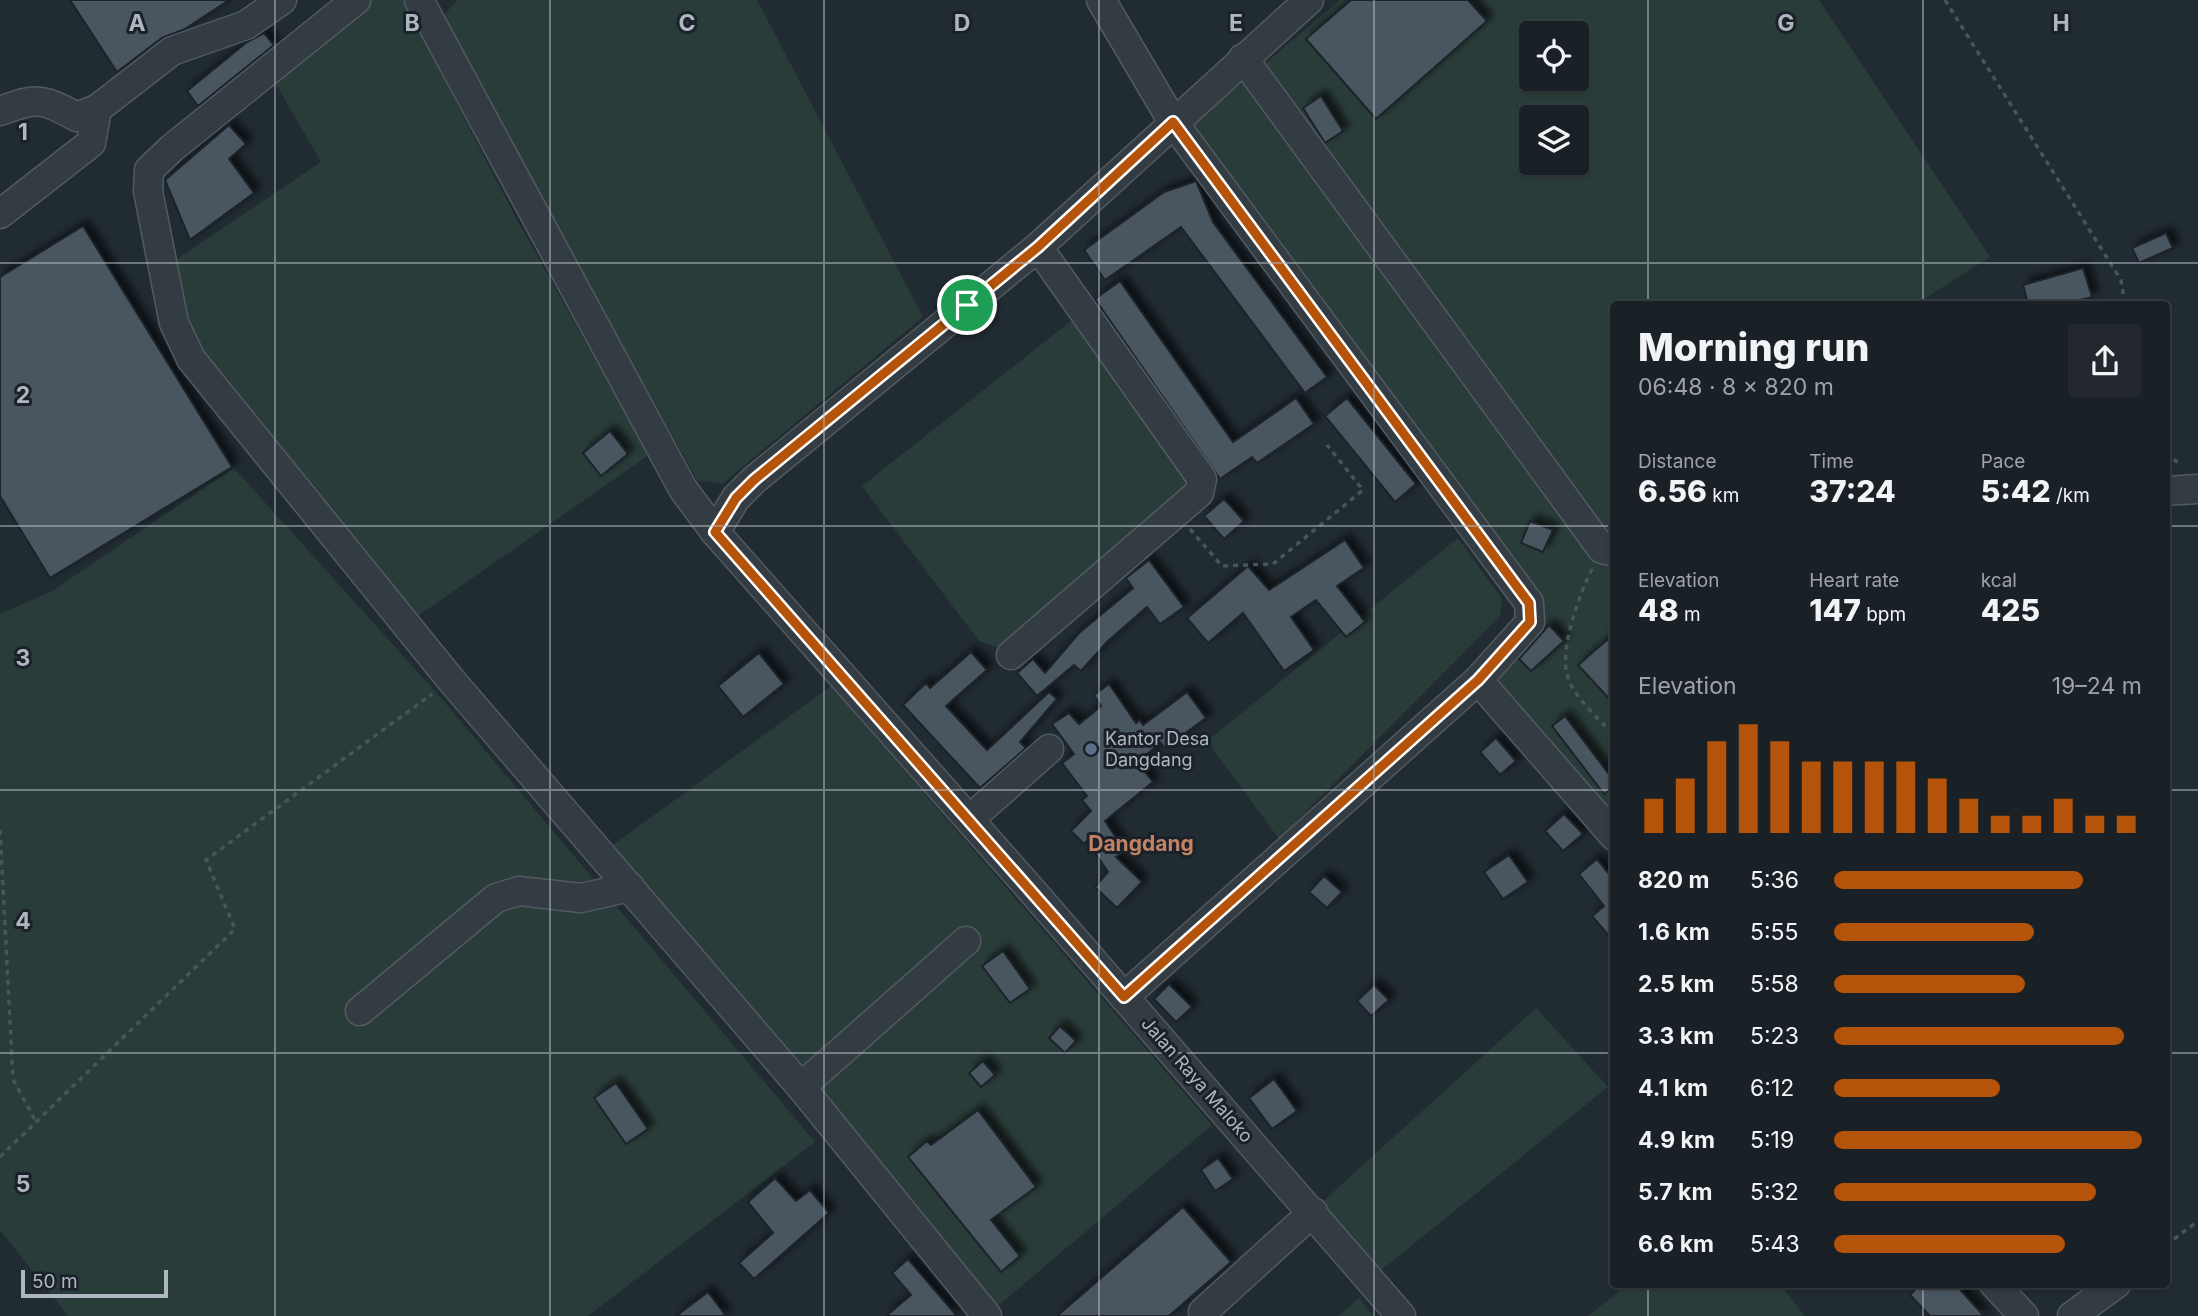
<!DOCTYPE html>
<html lang="en">
<head>
<meta charset="utf-8">
<style>
  body { margin:0; font-family:Inter,sans-serif; background:#22282e; color:#f1f3f6; height:100vh; display:flex; flex-direction:column; font-size:26px; white-space:nowrap }
  * { box-sizing:border-box; margin:0 }
  p { font-size:23px; color:#9fa3a7 }
  .icon { flex:none; width:38px; height:38px; fill:none; stroke:currentColor; stroke-width:2; stroke-linecap:round; stroke-linejoin:round }
  .map { position:relative; flex:1; overflow:hidden }
  .panel { position:absolute; left:1610px; top:301px; width:560px; height:987px; display:flex; flex-direction:column; background:#192026; border-radius:7px; box-shadow:0 2px 5px #0004,0 0 0 2px #373e43 }
  .panel>* { flex:none }
  .tools { position:absolute; left:1519px; top:21px; display:grid; gap:14px }
  .tools a { display:grid; place-items:center; width:70px; height:70px; border-radius:7px; background:#192026; box-shadow:0 2px 5px #0004,0 0 0 2px #373e43; font-size:35px }
  .scale { position:absolute; left:21px; bottom:18px; width:147px; box-sizing:border-box; padding-left:7px; border:4px solid #aeb7c0; border-top:0; font-size:19px; line-height:24px; white-space:nowrap; color:#aeb7c0; -webkit-text-stroke:5px #1a2128; paint-order:stroke }
  .pin { position:absolute; display:grid; place-items:center; width:60px; height:60px; color:#fff; margin:-30px; border:4px solid #fff; border-radius:50%; box-shadow:0 2px 7px #0007 }
  .round { display:grid; place-items:center; flex:none; width:74px; height:74px; border-radius:7px; background:#22282e }
  .summary { display:flex; align-items:center; justify-content:space-between; height:119px; padding:0 28px }
  h1 { font-size:38px; font-weight:800; line-height:52px }
  .stats { display:grid; grid-template-columns:repeat(3,1fr); gap:10px; height:119px; padding:7px 28px }
  .stats div { display:grid; align-content:center }
  .stats b { font-size:30px; font-weight:800 }
  .stats small { font-size:19px; font-weight:400 }
  .stats p { font-size:19px }
  .chart { height:196px; padding:14px 28px }
  .chart p { display:flex; justify-content:space-between }
  .chart svg { width:100%; height:126px; margin-top:7px; stroke:#b45309; stroke-width:6 }
  ul { padding:0 28px; list-style:none; font-size:23px }
  li { display:grid; grid-template-columns:112px 84px 1fr; align-items:center; height:52px }
  li i { height:18px; border-radius:9px; background:#b45309 }
  .map>svg:first-child { display:block }
  .green { fill:#2a3c39; fill-rule:evenodd }
  .building { fill:#4a555e; stroke:#1c232a; stroke-width:2; filter:url(#shadow) }
  .lines { fill:none; stroke-linecap:round; stroke-linejoin:round }
  .minor-casing { stroke:#525a61; stroke-width:31 }
  .path { stroke:#465757; stroke-width:3.5; stroke-dasharray:5 5; stroke-linecap:butt }
  .minor { stroke:#343c43; stroke-width:28 }
  .route-casing { stroke:#fff; stroke-width:14 }
  .route { stroke:#b45309; stroke-width:9 }
  .grid { fill:none; stroke:#aeb7c0; stroke-width:2; stroke-opacity:0.55 }
  .service-dot { fill:#5c6f8a; stroke:#1a2128; stroke-width:2.5 }
  .labels { text-anchor:middle; stroke-width:6; stroke-linejoin:round; paint-order:stroke }
  .poi-label { font-size:18px; fill:#aeb7c0; stroke:#1a2128; text-anchor:start }
  .street-label { font-size:18px; fill:#aeb7c0; stroke:#1a2128 }
  .quarter-label { font-size:21px; font-weight:bold; fill:#c48265; stroke:#1a2128 }
  .grid-label { font-size:23px; text-anchor:middle; font-weight:bold; fill:#aeb7c0; stroke:#1a2128; stroke-width:6; stroke-linejoin:round; paint-order:stroke }
</style>
</head>
<body>
<div class="map">
<svg width="2198" height="1316" viewBox="0 0 2198 1316">
  <defs>
    <filter id="shadow"><feDropShadow dx="6" dy="-6" stdDeviation="3.5" flood-color="#0009"/></filter>
  </defs>
  <rect width="100%" height="100%" fill="#212b32"/>
  <g class="green">
    <path d="M343 0H403L517 220 649 455 405 625 236 417 156 273 321 162 264 63Z"/>
    <path d="M457 0H757L923 317 723 483 698 481 439 21Z"/>
    <path d="M1340 0H1819L1990 257 1916 304H1614L1613 833 1479 670 1540 611 1190 127ZM1531 33H1577V79H1531ZM1531 117H1577V163H1531Z"/>
    <path d="M1071 321 1196 487 1002 649 979 641 862 486Z"/>
    <path d="M234 468 441 698 815 1142 588 1316H68L0 1230V614L52 591Z"/>
    <path d="M1458 538 1502 599 1500 616 1279 839 1207 741Z"/>
    <path d="M831 686 1212 1125 986 1316 598 856Z"/>
    <path d="M1536 1008 1608 1087 1379 1272 1321 1203Z"/>
    <path d="M1628 1284 1781 1285 1805 1316H1588Z"/>
    <path d="M1359 1298 1374 1316H1338Z"/>
  </g>
  <g class="building">
    <path d="M70 0H229L185 29 162 38 117 72Z"/>
    <path d="M1351 0H1468L1487 21 1376 119 1306 39Z"/>
    <path d="M264 33 274 45 198 106 187 91 247 42Z"/>
    <path d="M1321 96 1343 131 1325 143 1303 108Z"/>
    <path d="M229 125 246 144 229 159 254 193 190 240 165 180Z"/>
    <path d="M1196 181 1213 222 1327 377 1305 393 1181 227 1105 280 1084 250 1164 192Z"/>
    <path d="M83 226 232 467 50 578 0 496V277Z"/>
    <path d="M2166 233 2173 248 2139 263 2132 248Z"/>
    <path d="M2083 268 2092 297 2065 304H2028L2023 285Z"/>
    <path d="M1120 281 1233 442 1296 398 1314 424 1257 463 1252 457 1220 479 1095 299Z"/>
    <path d="M1347 398 1416 484 1395 502 1325 416Z"/>
    <path d="M610 431 628 454 601 476 583 453Z"/>
    <path d="M1224 499 1244 521 1224 539 1204 516Z"/>
    <path d="M1530 521 1553 530 1543 552 1521 543Z"/>
    <path d="M1345 540 1364 568 1337 586 1365 622 1346 637 1316 600 1291 617 1314 650 1284 671 1243 613 1208 643 1187 618 1248 566 1269 590Z"/>
    <path d="M1149 560 1184 607 1160 624 1147 607 1107 642 1081 671 1074 665 1037 696 1017 673 1033 659 1045 673 1079 633 1133 588 1126 578Z"/>
    <path d="M1549 625 1564 641 1531 671 1519 659Z"/>
    <path d="M1614 634V704L1578 665Z"/>
    <path d="M971 652 987 670 946 706 987 750 1049 692 1057 699 1020 742 1026 748 980 788 903 705 926 683 930 688Z"/>
    <path d="M759 653 784 684 743 717 718 686Z"/>
    <path d="M1109 684 1136 723 1140 720 1143 725 1187 692 1206 718 1165 748 1161 743 1137 762 1153 782 1105 821 1125 851 1116 857 1142 882 1117 908 1095 887 1108 872 1087 841 1084 844 1071 831 1091 811 1082 800 1087 796 1062 763 1074 754 1052 724 1069 713 1079 724 1101 706 1094 695Z"/>
    <path d="M1565 716 1614 781V787L1604 794 1552 726Z"/>
    <path d="M1496 738 1516 761 1500 775 1480 752Z"/>
    <path d="M1564 814 1583 834 1563 851 1545 831Z"/>
    <path d="M1509 855 1528 882 1503 899 1484 872Z"/>
    <path d="M1597 859 1614 880V942L1592 916 1604 906 1579 874Z"/>
    <path d="M1324 876 1342 892 1327 908 1309 892Z"/>
    <path d="M1003 951 1030 989 1010 1003 982 966Z"/>
    <path d="M1169 984 1192 1007 1176 1022 1154 999Z"/>
    <path d="M1374 985 1389 1000 1371 1016 1357 1001Z"/>
    <path d="M1060 1026 1076 1041 1065 1053 1049 1038Z"/>
    <path d="M983 1061 995 1075 981 1087 969 1073Z"/>
    <path d="M1274 1079 1297 1111 1272 1129 1249 1098Z"/>
    <path d="M616 1083 648 1129 626 1144 594 1098Z"/>
    <path d="M978 1110 1036 1187 991 1220 1020 1256 1001 1272 908 1157 927 1141 931 1145Z"/>
    <path d="M1218 1158 1233 1179 1215 1191 1201 1170Z"/>
    <path d="M775 1178 796 1201 810 1190 829 1213 754 1279 739 1263 773 1233 748 1202Z"/>
    <path d="M1183 1207 1231 1262 1169 1316H1057Z"/>
    <path d="M908 1259 957 1316H886L911 1295 892 1273Z"/>
    <path d="M1920 1284H1955L1984 1316H1930L1910 1295Z"/>
    <path d="M708 1292 726 1316H676Z"/>
  </g>
  <g class="lines">
    <defs>
      <g id="minor">
        <path d="M356 0 172 148 149 170 148 191 174 323 191 359 451 680 801 1087 987 1316"/>
        <path d="M419 0 683 489 715 532"/>
        <path d="M1101 0 1173 122 1529 603 1530 622 1478 680 1124 997"/>
        <path d="M1309 0 1038 247 754 480 736 498 715 532 1027 885 1401 1316"/>
        <path d="M1243 58 1602 549 1614 552"/>
        <path d="M0 111C38 97 41 98 77 117L97 109 172 51 246 25 282 0"/>
        <path d="M0 214 91 143 97 109"/>
        <path d="M2166 491 2198 489"/>
        <path d="M1011 655 1199 493 1202 479 1038 247"/>
        <path d="M1478 680 1614 836"/>
        <path d="M970 819 1049 749"/>
        <path d="M360 1011 496 898 519 891 581 898 630 887"/>
        <path d="M801 1087 966 941"/>
        <path d="M1994 1284 2024 1316"/>
        <path d="M1203 1312 1313 1212"/>
        <path d="M2072 1316 2116 1284"/>
      </g>
    </defs>
    <use href="#minor" class="minor-casing"/>
    <g class="path">
      <path d="M1945 0 2121 280 2125 304"/>
      <path d="M2166 453 2181 465"/>
      <path d="M1190 529 1222 566 1273 564 1363 490 1327 445"/>
      <path d="M1592 569C1580 593 1560 647 1567 674 1572 696 1599 719 1614 735"/>
      <path d="M0 830 13 1079 36 1122"/>
      <path d="M0 1157 235 929 206 860 432 694"/>
      <path d="M2166 1245 2198 1221"/>
    </g>
    <use href="#minor" class="minor"/>
  </g>
  <g class="lines">
    <defs>
      <path id="route" d="M1173 122 1529 603 1530 622 1478 680 1124 997 715 532 736 498 754 480 1038 247Z"/>
    </defs>
    <use href="#route" class="route-casing"/>
    <use href="#route" class="route"/>
  </g>
  <path class="grid" d="M275 0V1316M550 0V1316M824 0V1316M1099 0V1316M1374 0V1316M1648 0V304M1923 0V304M0 263H2198M0 526H1614M2166 526H2198M0 790H1614M2166 790H2198M0 1053H1614M2166 1053H2198M1648 1284V1316M1923 1284V1316"/>
  <circle class="service-dot" cx="1091" cy="749" r="7"/>
  <g class="labels">
    <g class="poi-label">
      <text x="1105" y="745">Kantor Desa<tspan x="1105" dy="21">Dangdang</tspan></text>
    </g>
    <g class="street-label">
      <text transform="translate(1197 1080) rotate(49)" y="6">Jalan Raya Maloko</text>
    </g>
    <g class="quarter-label">
      <text x="1141" y="851">Dangdang</text>
    </g>
  </g>
  <g class="grid-label">
    <text x="137" y="31">A</text>
    <text x="412" y="31">B</text>
    <text x="687" y="31">C</text>
    <text x="962" y="31">D</text>
    <text x="1236" y="31">E</text>
    <text x="1786" y="31">G</text>
    <text x="2061" y="31">H</text>
    <text x="23" y="140">1</text>
    <text x="23" y="403">2</text>
    <text x="23" y="666">3</text>
    <text x="23" y="929">4</text>
    <text x="23" y="1192">5</text>
  </g>
</svg>
<div class="tools">
<a><svg class="icon" aria-label="locate" viewBox="0 0 24 24"><circle cx="12" cy="12" r="6"/><path d="M12 2v4M12 18v4M2 12h4M18 12h4"/></svg></a>
<a><svg class="icon" aria-label="layers" viewBox="0 0 24 24"><path d="M12 4l9 5-9 5-9-5zM3 14l9 5 9-5"/></svg></a>
</div>
<div class="scale">50 m</div>
<div class="pin" style="left:967px;top:305px;background:#1e9e55"><svg class="icon" aria-label="arrive" viewBox="0 0 24 24"><path d="M6 21V4h12l-3 4 3 4H6"/></svg></div>
<section class="panel">
<div class="summary"><div><h1>Morning run</h1><p>06:48 · 8 × 820 m</p></div><a class="round"><svg class="icon" aria-label="share" viewBox="0 0 24 24"><path d="M12 15V3M7 8l5-5 5 5M5 13v7h14v-7"/></svg></a></div>
<div class="stats">
<div><p>Distance</p><b>6.56<small> km</small></b></div>
<div><p>Time</p><b>37:24</b></div>
<div><p>Pace</p><b>5:42<small> /km</small></b></div>
</div>
<div class="stats">
<div><p>Elevation</p><b>48<small> m</small></b></div>
<div><p>Heart rate</p><b>147<small> bpm</small></b></div>
<div><p>kcal</p><b>425</b></div>
</div>
<div class="chart"><p><span>Elevation</span>19–24 m</p>
<svg viewBox="0 0 160 44" preserveAspectRatio="none"><path d="M5 44V32M15 44V25M25 44V12M35 44V6M45 44V12M55 44V19M65 44V19M75 44V19M85 44V19M95 44V25M105 44V32M115 44V38M125 44V38M135 44V32M145 44V38M155 44V38"/></svg>
</div>
<ul>
<li><b>820 m</b>5:36<i style="width:81%"></i></li>
<li><b>1.6 km</b>5:55<i style="width:65%"></i></li>
<li><b>2.5 km</b>5:58<i style="width:62%"></i></li>
<li><b>3.3 km</b>5:23<i style="width:94%"></i></li>
<li><b>4.1 km</b>6:12<i style="width:54%"></i></li>
<li><b>4.9 km</b>5:19<i style="width:100%"></i></li>
<li><b>5.7 km</b>5:32<i style="width:85%"></i></li>
<li><b>6.6 km</b>5:43<i style="width:75%"></i></li>
</ul>
</section>
</div>
</body>
</html>
